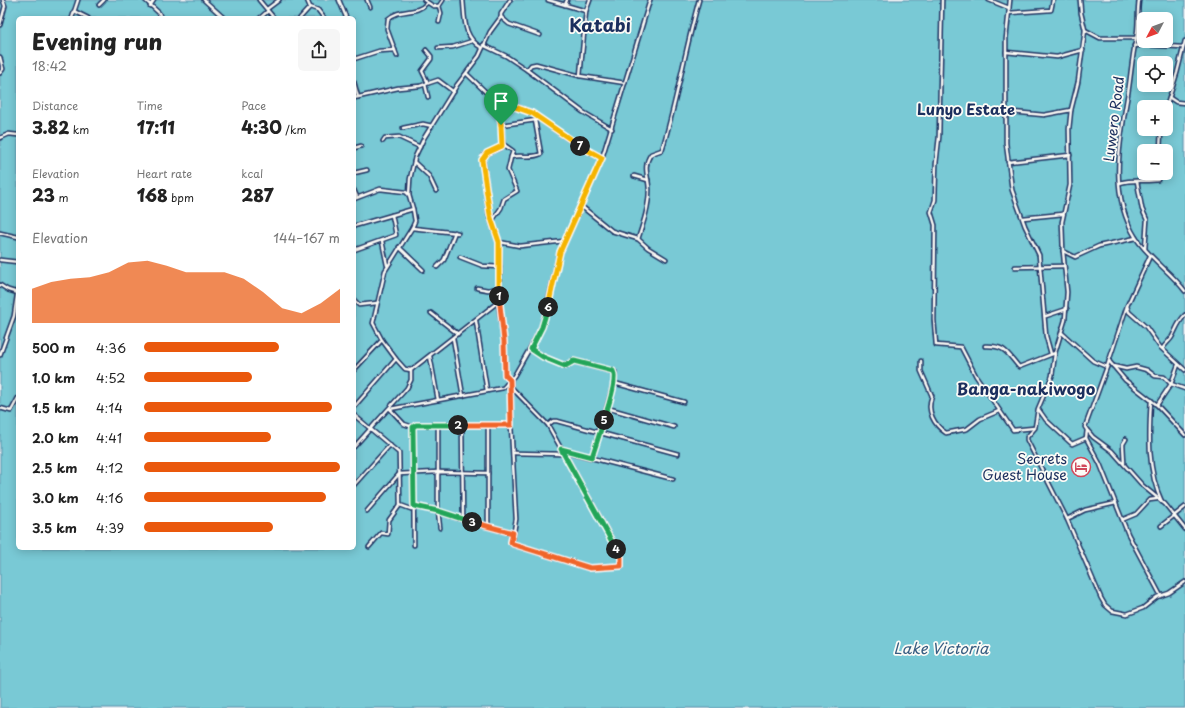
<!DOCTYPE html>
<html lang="en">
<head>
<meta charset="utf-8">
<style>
  body { margin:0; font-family:"Playpen Sans",sans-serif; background:#f6f6f6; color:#222; height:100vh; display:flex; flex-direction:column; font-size:15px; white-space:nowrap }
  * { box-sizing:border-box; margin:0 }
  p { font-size:13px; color:#767676 }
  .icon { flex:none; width:22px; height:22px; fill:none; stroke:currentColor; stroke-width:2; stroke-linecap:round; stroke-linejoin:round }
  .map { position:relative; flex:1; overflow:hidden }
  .sheet { position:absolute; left:16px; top:16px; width:340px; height:534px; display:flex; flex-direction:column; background:#fff; border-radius:6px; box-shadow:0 2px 10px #0003 }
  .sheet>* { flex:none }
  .needle { width:26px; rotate:229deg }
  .tools { position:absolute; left:1137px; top:12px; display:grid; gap:8px }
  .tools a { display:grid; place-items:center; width:36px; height:36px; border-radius:6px; background:#fff; box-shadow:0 2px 10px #0003; font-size:20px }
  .pin { position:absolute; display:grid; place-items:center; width:34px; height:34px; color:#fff; margin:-41px -17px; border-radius:50% 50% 50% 0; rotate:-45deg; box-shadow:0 0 4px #0007 }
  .pin .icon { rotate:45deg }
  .km { position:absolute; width:20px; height:20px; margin:-10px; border-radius:50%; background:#222; color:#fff; font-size:11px; line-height:20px; text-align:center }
  .round { display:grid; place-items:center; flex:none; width:42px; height:42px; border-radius:6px; background:#f6f6f6 }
  .head { display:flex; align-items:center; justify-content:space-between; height:68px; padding:0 16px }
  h1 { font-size:22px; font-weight:800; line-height:30px }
  .stats { display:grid; grid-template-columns:repeat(3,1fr); gap:6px; height:68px; padding:4px 16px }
  .stats div { display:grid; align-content:center }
  .stats b { font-size:17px; font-weight:800 }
  .stats small { font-size:11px; font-weight:400 }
  .stats p { font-size:11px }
  .chart { height:112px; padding:8px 16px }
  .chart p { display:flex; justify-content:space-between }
  .chart svg { width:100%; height:72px; margin-top:4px; fill:#ea580c; opacity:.7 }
  ul { padding:0 16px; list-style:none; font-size:13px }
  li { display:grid; grid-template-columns:64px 48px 1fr; align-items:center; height:30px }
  li i { height:10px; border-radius:5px; background:#ea580c }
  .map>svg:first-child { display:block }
  .water { fill:#79c9d5; stroke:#538ba5; fill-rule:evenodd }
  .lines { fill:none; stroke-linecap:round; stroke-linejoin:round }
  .minor-casing { stroke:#1b2f5e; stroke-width:5.5 }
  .minor { stroke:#fdfcf7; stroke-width:2.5 }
  .split-1-casing { stroke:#fff; stroke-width:8 }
  .split-2-casing { stroke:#fff; stroke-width:8 }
  .split-3-casing { stroke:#fff; stroke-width:8 }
  .split-4-casing { stroke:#fff; stroke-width:8 }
  .split-5-casing { stroke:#fff; stroke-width:8 }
  .split-6-casing { stroke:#fff; stroke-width:8 }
  .split-7-casing { stroke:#fff; stroke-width:8 }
  .split-8-casing { stroke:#fff; stroke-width:8 }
  .split-1 { stroke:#f5b400; stroke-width:5 }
  .split-2 { stroke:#f0652b; stroke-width:5 }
  .split-3 { stroke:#22a559; stroke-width:5 }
  .split-4 { stroke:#f0652b; stroke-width:5 }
  .split-5 { stroke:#22a559; stroke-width:5 }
  .split-6 { stroke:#22a559; stroke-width:5 }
  .split-7 { stroke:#f5b400; stroke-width:5 }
  .split-8 { stroke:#f5b400; stroke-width:5 }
  .labels { text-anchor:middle; stroke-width:3.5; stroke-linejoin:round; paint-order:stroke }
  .street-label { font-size:14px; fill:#1b2f5e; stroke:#fdfcf7 }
  .poi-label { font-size:14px; fill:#1b2f5e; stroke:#fdfcf7; text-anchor:end }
  .neighbourhood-label { font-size:15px; font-weight:bold; fill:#1b2f5e; stroke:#fdfcf7 }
  .water-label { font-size:15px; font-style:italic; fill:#375d82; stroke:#fdfcf7 }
  .quarter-label { font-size:16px; font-weight:bold; fill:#1b2f5e; stroke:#fdfcf7 }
  .district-label { font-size:18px; font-weight:bold; fill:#1b2f5e; stroke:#fdfcf7 }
</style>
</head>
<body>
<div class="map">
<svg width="1185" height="708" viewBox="0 0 1185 708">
  <rect width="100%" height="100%" fill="#f2f3f7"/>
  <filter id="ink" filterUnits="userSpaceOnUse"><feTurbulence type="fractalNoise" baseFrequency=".025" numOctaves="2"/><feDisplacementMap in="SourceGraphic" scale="8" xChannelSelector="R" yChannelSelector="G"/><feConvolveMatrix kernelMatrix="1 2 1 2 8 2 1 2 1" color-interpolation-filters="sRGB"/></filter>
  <g filter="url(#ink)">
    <path class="water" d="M0 0H1185V708H0ZM18 18H354V548H18ZM1144 19H1166V41H1144ZM1144 63H1166V85H1144ZM1144 107H1166V129H1144ZM1144 151H1166V173H1144Z"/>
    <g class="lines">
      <defs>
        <g id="minor">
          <path d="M145 0 159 13 161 18"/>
          <path d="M204 0 224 18"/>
          <path d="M259 0 274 18"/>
          <path d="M307 0 310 7 318 10 324 18"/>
          <path d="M339 0 346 17"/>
          <path d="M367 0 370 7"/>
          <path d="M424 0 433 6H439L443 0"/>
          <path d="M463 0C465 20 463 37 482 48"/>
          <path d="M548 0 586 11"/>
          <path d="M942 0 939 137 936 164 935 200 931 212 935 225 934 320 936 345 961 347 976 376 1013 430 1034 428"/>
          <path d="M989 0 1009 8"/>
          <path d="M1010 0 1006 39V143L1012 190 1025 226 1039 255 1046 336 1051 354"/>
          <path d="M1080 0 1081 13 1085 30 1078 82 1071 110 1069 129 1070 185 1062 222 1063 251 1067 292 1065 320 1055 353 1052 376 1038 409 1035 428 1027 437V440L1067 519 1101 598 1105 605 1112 611 1127 614 1143 608 1157 597 1169 593 1185 582"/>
          <path d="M1139 0C1137 13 1139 27 1136 39 1132 57 1131 75 1128 93 1120 141 1108 193 1136 238 1149 258 1170 271 1185 291"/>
          <path d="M99 5 104 0"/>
          <path d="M565 5 567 0"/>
          <path d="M150 6 154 0"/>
          <path d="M439 6 441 13 439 22"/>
          <path d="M267 9 279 0"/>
          <path d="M74 11 88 18"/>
          <path d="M1009 13 1051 10 1053 0"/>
          <path d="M501 17 509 24 540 35"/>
          <path d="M72 18 78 0"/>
          <path d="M260 18 268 11"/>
          <path d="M300 18 310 7"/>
          <path d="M0 25 5 6 3 0"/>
          <path d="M1085 30 1100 38H1137"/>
          <path d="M483 45 506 56 527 70 531 65 536 64 580 76 625 83"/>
          <path d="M1134 46 1145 45 1182 47"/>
          <path d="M438 48 453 47 472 41"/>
          <path d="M426 50 431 56V59L422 71 428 83"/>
          <path d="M1006 52 1057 57 1083 50"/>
          <path d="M397 56 387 29 388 19C401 7 415 16 427 3"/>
          <path d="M0 57 3 69 0 73"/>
          <path d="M354 59 379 51 395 50"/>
          <path d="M527 70 583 112 612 129"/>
          <path d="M467 74 494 100 515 106 532 113 574 143 602 158"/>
          <path d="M580 76 586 11 590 0"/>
          <path d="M354 82 358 97"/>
          <path d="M425 84 428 97"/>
          <path d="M354 98 398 88 420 86 438 80 454 92"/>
          <path d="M1170 98 1176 102 1185 103"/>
          <path d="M498 101 503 144 500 148 484 155 483 160 489 215 499 242 500 274 498 302"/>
          <path d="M1166 108 1177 73 1185 41"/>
          <path d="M1006 117 1012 112 1044 115 1071 110"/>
          <path d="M501 125 536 120"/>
          <path d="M403 128 423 124 432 126"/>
          <path d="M0 138 9 134 18 135"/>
          <path d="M383 141 385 138 399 137 420 147"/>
          <path d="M503 144 513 151 511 157"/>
          <path d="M354 148 361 146"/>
          <path d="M1160 151 1161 129"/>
          <path d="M414 162 429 176 436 191"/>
          <path d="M1008 162 1070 155"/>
          <path d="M354 173 367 170"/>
          <path d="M634 176 648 180"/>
          <path d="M1137 181 1142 209 1147 220 1145 249"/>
          <path d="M1120 183C1132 179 1145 182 1158 180L1160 173"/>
          <path d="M354 190 357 197"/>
          <path d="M354 199 380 189 406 192 409 195"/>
          <path d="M581 206 612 231 638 239C643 224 649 207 649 190 649 177 642 167 651 154L662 150C677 101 685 50 699 0"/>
          <path d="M413 209 415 221 412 228 385 271 373 323 382 340 396 359 405 369 411 370 498 302 504 341 505 375 511 380"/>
          <path d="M1023 218 1063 214"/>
          <path d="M492 221 501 208 504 199 517 191 508 170 511 157C521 154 531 159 541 154L535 120"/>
          <path d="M354 226 413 209 409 195 410 179 415 157 424 138 457 85 479 56 490 32 501 17V14L510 0"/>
          <path d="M412 228 458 233"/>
          <path d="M0 233 18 237"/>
          <path d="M638 239 648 248 666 259"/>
          <path d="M382 241 387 265"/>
          <path d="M499 242 520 246 565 241"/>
          <path d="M399 247 423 270"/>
          <path d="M354 250 396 235 392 215"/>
          <path d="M1063 251 1075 257 1099 246 1136 238"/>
          <path d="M1150 256 1127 306 1107 367 1085 427 1087 430 1086 438 1100 464 1128 534 1161 596"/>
          <path d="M460 257 483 266 500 267"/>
          <path d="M0 260 18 262"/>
          <path d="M437 267 444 260 455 232"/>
          <path d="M1015 267 1064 266"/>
          <path d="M0 285 8 290 18 293"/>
          <path d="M477 288 488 290 499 288"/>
          <path d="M354 300 359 305 377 303"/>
          <path d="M1127 306 1129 312 1146 327 1160 347 1185 370"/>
          <path d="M431 313 458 334"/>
          <path d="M1046 316 1067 309"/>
          <path d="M476 321 487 391"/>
          <path d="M1062 333 1093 361 1107 367"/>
          <path d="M453 338 463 396"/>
          <path d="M985 346C1005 345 1007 353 1019 367L1055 353"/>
          <path d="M1163 348C1166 343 1171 340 1173 335 1177 327 1179 321 1185 315"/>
          <path d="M531 349 543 357 565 366 574 361 615 372 614 383 592 457"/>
          <path d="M0 355 14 316 18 289"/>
          <path d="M430 356 438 400"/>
          <path d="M921 361V371L932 396C926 411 934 425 946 433L967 429 980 419 999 411"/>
          <path d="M1109 361 1125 380 1157 405 1185 435"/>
          <path d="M1178 365 1171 384 1185 389"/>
          <path d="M1113 366 1126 369 1136 367 1147 370 1155 376 1164 377 1171 384 1157 405"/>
          <path d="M354 370 382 340"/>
          <path d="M614 383 684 402"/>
          <path d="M511 387 548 425 621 557V566L590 568 512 544 516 519 511 425"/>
          <path d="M1151 400C1149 434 1147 471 1162 502"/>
          <path d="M354 407 396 359"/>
          <path d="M0 408 11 411 18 398"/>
          <path d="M607 408 674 427"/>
          <path d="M1039 410 1046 420 1072 444 1086 438"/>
          <path d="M354 415 399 453 400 505 411 509 414 506 438 511 440 528"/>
          <path d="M438 425V511L463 520 513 533"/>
          <path d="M462 425 463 520"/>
          <path d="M548 425 553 421H557L678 454"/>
          <path d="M413 427 404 424 390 409 503 388 514 376 542 327 559 255 602 158 650 0"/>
          <path d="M1088 431 1093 437 1112 451 1143 486 1165 504 1185 529"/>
          <path d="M354 447 407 388 411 380V370"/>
          <path d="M561 450 673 479"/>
          <path d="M514 453 563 454"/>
          <path d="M1124 463 1123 444 1126 439"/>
          <path d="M354 485 390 445"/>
          <path d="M367 511 399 474 438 472 488 473"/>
          <path d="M1067 519 1085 510 1116 503"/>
          <path d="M1124 519 1136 514 1149 500 1157 499"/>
          <path d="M488 526V425"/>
          <path d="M1161 526 1185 507"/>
          <path d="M414 545 413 427 416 425H511V380"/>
          <path d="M369 547 381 533 388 534 389 520 400 505"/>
        </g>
      </defs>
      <use href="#minor" class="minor-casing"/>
      <use href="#minor" class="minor"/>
    </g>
  </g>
  <g class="lines" filter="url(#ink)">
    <defs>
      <path id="split-1" d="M499 296V242L490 215 482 160 487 153 502 146 501 125"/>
      <path id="split-2" d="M458 425H511L510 380 505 375 504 341 499 296"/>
      <path id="split-3" d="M458 425H416L413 427 414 506 438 511 472 522"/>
      <path id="split-4" d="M472 522 513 533 511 542 513 544 590 568 621 566V557L616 549"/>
      <path id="split-5" d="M604 420 592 457 561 449 616 549"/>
      <path id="split-6" d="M548 307 542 327 531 349 543 357 565 366 574 361 613 371C618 380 607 409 604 420"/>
      <path id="split-7" d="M548 307 560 252 602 158 580 146"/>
      <path id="split-8" d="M501 125 498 101 532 113 580 146"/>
    </defs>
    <use href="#split-1" class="split-1-casing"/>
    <use href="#split-2" class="split-2-casing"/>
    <use href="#split-3" class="split-3-casing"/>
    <use href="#split-4" class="split-4-casing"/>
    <use href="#split-5" class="split-5-casing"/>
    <use href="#split-6" class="split-6-casing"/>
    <use href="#split-7" class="split-7-casing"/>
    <use href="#split-8" class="split-8-casing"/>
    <use href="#split-1" class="split-1"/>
    <use href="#split-2" class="split-2"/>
    <use href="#split-3" class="split-3"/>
    <use href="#split-4" class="split-4"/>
    <use href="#split-5" class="split-5"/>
    <use href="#split-6" class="split-6"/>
    <use href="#split-7" class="split-7"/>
    <use href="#split-8" class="split-8"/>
  </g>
  <defs>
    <symbol id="hotel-ring" viewBox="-11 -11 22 22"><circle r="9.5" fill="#fdfcf7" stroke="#d1495b" stroke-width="1.5"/><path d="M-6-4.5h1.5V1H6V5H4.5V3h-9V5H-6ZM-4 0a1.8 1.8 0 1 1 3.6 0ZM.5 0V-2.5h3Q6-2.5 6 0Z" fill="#d1495b"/></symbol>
  </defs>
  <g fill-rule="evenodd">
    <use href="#hotel-ring" x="1070" y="456" width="22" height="22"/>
  </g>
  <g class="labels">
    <g class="street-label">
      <text transform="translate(1114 119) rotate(-83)" y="5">Luwero Road</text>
    </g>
    <g class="poi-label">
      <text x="1067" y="464">Secrets<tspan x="1067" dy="16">Guest House</tspan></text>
    </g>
    <g class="neighbourhood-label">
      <text x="966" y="115">Lunyo Estate</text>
    </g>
    <g class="water-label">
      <text x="941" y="654">Lake Victoria</text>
    </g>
    <g class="quarter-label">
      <text x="1026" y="395">Banga-nakiwogo</text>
    </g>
    <g class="district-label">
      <text x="600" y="32">Katabi</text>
    </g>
  </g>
</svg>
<div class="tools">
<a><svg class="needle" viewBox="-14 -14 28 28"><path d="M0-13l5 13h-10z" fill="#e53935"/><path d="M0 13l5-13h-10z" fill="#767676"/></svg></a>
<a><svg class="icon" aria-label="locate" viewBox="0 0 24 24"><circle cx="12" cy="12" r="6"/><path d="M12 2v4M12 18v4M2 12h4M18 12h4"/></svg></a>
<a>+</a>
<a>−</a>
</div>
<div class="pin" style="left:501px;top:125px;background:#1e9e55"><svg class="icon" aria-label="arrive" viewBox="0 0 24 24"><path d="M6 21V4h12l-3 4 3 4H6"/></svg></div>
<b class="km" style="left:499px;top:296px">1</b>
<b class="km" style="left:458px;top:425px">2</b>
<b class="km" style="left:472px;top:522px">3</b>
<b class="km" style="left:616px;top:549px">4</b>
<b class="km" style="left:604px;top:420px">5</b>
<b class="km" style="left:548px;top:307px">6</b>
<b class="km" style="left:580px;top:146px">7</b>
<section class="sheet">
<div class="head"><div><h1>Evening run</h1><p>18:42</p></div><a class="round"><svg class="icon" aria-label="share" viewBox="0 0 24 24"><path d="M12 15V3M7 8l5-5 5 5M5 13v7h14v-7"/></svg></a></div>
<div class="stats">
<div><p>Distance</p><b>3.82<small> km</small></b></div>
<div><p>Time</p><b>17:11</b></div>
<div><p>Pace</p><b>4:30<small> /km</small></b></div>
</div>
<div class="stats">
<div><p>Elevation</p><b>23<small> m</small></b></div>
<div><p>Heart rate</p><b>168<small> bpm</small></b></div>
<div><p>kcal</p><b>287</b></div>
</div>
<div class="chart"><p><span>Elevation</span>144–167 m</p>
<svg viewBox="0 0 160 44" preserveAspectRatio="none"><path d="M0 44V23L10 19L20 17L30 16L40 13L50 7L60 6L70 9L80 13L90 13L100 13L110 17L120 25L130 35L140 38L150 32L160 23V44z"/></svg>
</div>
<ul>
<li><b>500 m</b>4:36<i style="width:69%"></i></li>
<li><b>1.0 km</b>4:52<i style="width:55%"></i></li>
<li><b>1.5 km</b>4:14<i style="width:96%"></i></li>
<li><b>2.0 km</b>4:41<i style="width:65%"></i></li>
<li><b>2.5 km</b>4:12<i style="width:100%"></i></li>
<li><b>3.0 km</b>4:16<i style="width:93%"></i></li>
<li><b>3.5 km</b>4:39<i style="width:66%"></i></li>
</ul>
</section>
</div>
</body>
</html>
